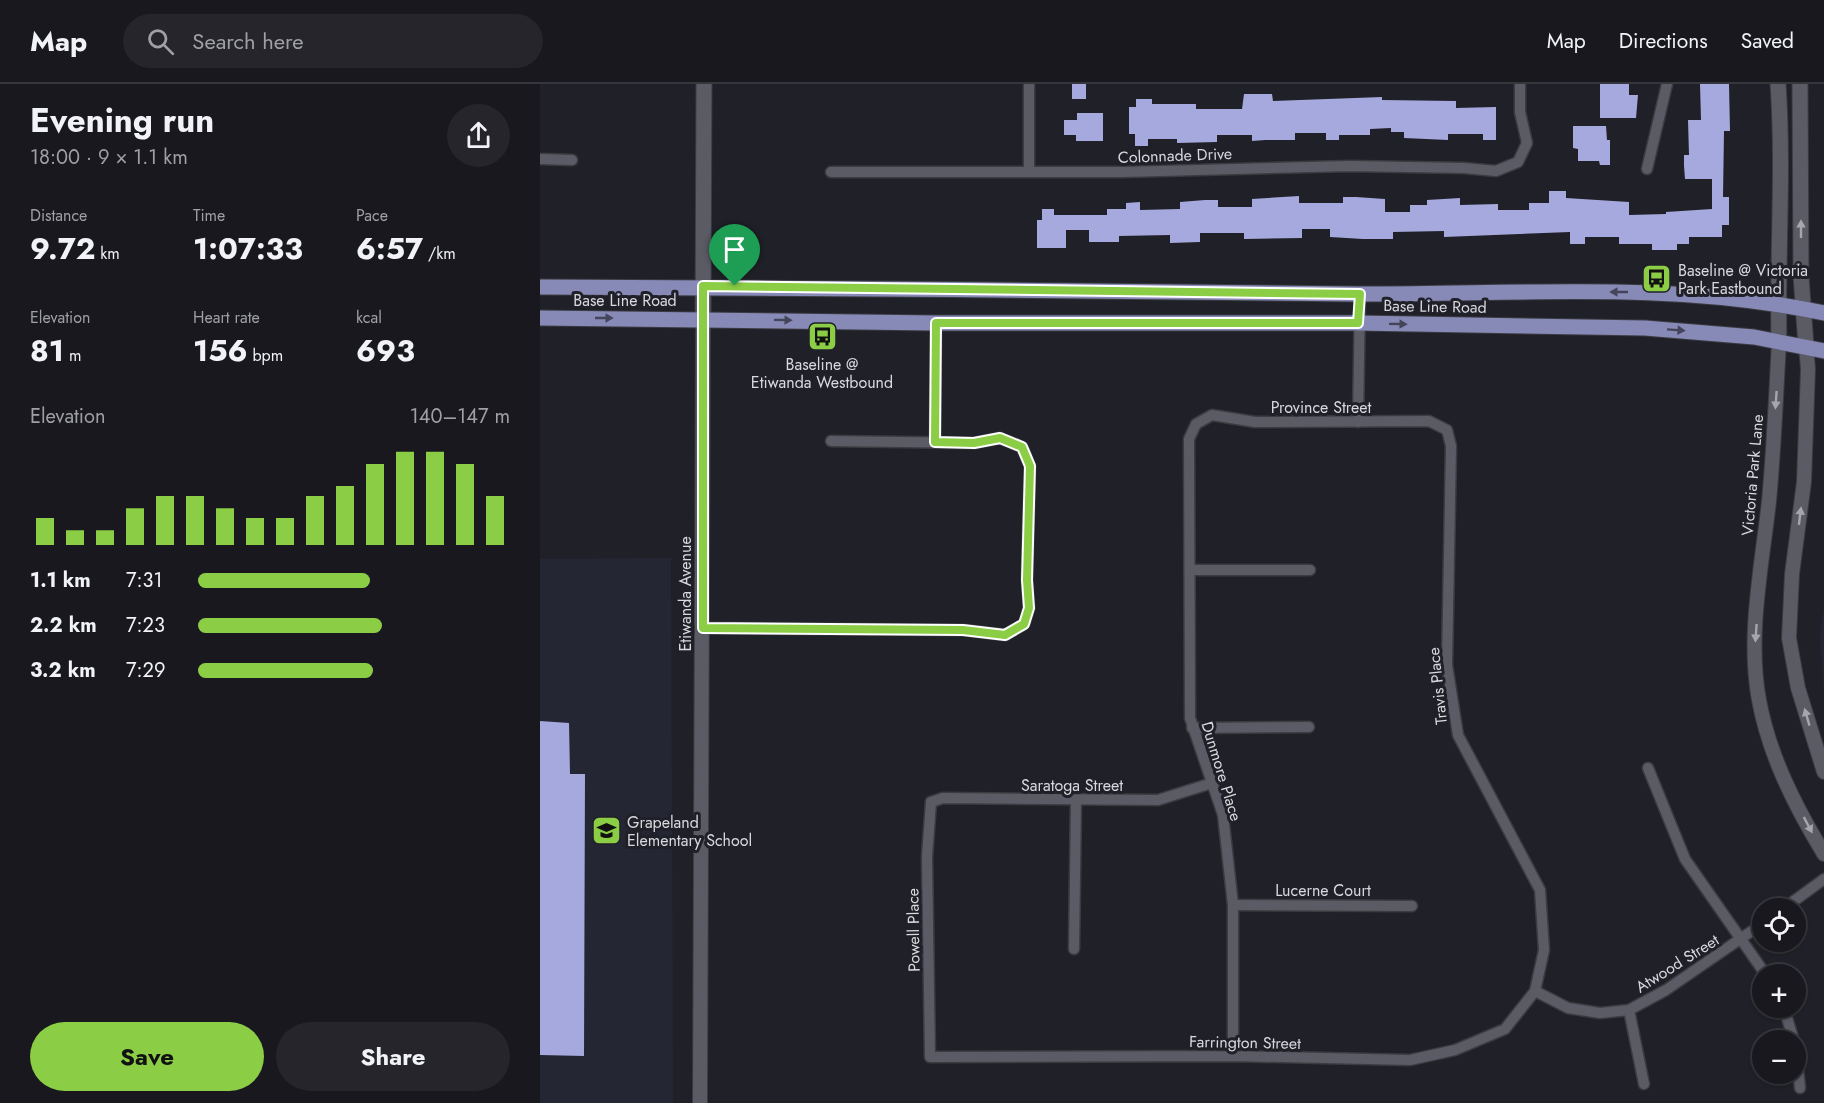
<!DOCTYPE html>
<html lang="en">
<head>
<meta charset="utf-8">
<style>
  body { margin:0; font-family:Jost,sans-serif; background:#25252b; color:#f1f3f6; height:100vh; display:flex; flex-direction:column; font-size:22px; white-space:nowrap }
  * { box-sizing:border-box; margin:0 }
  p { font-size:20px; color:#9fa0a4 }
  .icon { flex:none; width:33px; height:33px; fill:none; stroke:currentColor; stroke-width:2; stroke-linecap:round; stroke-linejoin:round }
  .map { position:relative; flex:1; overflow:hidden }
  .side { display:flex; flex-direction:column; background:#18181e; width:540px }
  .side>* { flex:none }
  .controls { position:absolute; left:1212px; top:814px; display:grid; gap:12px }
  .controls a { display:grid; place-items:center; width:54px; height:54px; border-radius:50%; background:#18181e; box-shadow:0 2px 4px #0004,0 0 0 2px #36373c; font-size:30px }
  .pin { position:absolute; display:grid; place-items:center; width:51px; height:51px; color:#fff; margin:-62px -26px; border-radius:50% 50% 50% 0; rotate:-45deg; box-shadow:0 0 6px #0007 }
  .pin .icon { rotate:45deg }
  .round { display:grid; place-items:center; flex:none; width:63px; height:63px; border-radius:32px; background:#25252b }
  .summary { display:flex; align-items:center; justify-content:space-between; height:102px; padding:0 30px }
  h1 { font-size:33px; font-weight:700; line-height:45px }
  .stats { display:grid; grid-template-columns:repeat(3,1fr); gap:9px; height:102px; padding:6px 30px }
  .stats div { display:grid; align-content:center }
  .stats b { font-size:30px; font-weight:700 }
  .stats small { font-size:16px; font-weight:400 }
  .stats p { font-size:16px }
  .chart { height:168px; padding:12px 30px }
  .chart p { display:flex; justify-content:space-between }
  .chart svg { width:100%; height:108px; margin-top:6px; stroke:#8bce46; stroke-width:6 }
  .button { display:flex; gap:12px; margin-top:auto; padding:12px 30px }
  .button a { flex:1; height:69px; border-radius:36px; background:#8bce46; color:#111; font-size:24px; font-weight:700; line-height:69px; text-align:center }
  .button a+a { background:#25252b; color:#f1f3f6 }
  ul { padding:0 30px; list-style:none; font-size:20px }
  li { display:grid; grid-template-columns:96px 72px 1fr; align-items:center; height:45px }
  li i { height:15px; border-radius:8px; background:#8bce46 }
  header { display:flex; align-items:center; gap:36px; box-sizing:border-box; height:84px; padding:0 30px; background:#18181e; border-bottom:2px solid #36373c }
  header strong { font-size:28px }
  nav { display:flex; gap:33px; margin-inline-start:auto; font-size:21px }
  .search { width:420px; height:54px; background:#25252b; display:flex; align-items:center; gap:15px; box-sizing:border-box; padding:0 21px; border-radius:33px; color:#9fa0a4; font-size:22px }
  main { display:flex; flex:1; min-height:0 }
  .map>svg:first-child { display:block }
  .built { fill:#252634 }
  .building { fill:#a6a9dd }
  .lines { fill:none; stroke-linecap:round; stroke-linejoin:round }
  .minor-casing { stroke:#3b3c42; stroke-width:13 }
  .tertiary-casing { stroke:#3b3c42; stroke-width:16 }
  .secondary-casing { stroke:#3b3c42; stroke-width:17 }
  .primary-casing { stroke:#3b3c42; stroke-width:17 }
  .minor { stroke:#5a5b64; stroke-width:10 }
  .tertiary { stroke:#5a5b64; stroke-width:14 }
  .secondary { stroke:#5a5b64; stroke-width:15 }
  .primary { stroke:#8789b7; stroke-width:15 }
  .oneway { fill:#a6a7ad }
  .oneway2 { fill:#44455a }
  .route-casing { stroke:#fff; stroke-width:12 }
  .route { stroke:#8bce46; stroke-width:8 }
  .labels { text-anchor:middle; stroke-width:6; stroke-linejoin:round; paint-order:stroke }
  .street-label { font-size:16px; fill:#d8d9de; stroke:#202028 }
  .poi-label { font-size:16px; fill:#d8d9de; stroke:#202028; text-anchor:start }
</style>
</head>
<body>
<header>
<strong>Map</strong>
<div class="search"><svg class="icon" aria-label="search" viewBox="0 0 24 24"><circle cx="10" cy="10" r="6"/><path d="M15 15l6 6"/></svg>Search here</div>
<nav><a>Map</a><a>Directions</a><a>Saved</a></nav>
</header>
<main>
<section class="side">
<div class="summary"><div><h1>Evening run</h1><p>18:00 · 9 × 1.1 km</p></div><a class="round"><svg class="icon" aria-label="share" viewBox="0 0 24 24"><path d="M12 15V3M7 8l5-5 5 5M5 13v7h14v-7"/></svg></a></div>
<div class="stats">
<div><p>Distance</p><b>9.72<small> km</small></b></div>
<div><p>Time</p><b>1:07:33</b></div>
<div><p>Pace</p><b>6:57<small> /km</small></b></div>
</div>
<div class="stats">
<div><p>Elevation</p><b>81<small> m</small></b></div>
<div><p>Heart rate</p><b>156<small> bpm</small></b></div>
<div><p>kcal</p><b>693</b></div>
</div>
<div class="chart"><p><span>Elevation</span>140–147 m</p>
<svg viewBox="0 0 160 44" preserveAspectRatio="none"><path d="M5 44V33M15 44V38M25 44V38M35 44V29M45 44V24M55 44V24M65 44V29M75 44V33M85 44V33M95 44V24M105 44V20M115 44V11M125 44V6M135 44V6M145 44V11M155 44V24"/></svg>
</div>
<ul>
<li><b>1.1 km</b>7:31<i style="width:55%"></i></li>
<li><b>2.2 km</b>7:23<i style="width:59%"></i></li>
<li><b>3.2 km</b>7:29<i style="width:56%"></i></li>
</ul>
<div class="button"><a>Save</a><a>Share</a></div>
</section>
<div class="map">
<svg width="1284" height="1019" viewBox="0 0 1284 1019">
  <rect width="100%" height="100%" fill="#202028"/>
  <g class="built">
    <path d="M131 474 133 1019H0V475Z"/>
    <path d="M1284 523V608L1280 551Z"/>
  </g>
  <g class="building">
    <rect x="532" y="0" width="14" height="15"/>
    <path d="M1060 0H1089V11H1098L1096 34H1060Z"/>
    <path d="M1160 0H1189L1190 47H1184L1183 113H1189V141H1182V153H1149V160H1137V166H1112V160H1079V153H1045V160H1030V148L904 153V147L853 148V155H823L790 153V145H762V154L704 155V149H660V158L630 159V151L579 152V158H549V146H526V164H497V136H502V125H514V131H567V125H586V119L600 118V126L640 125V118L665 116H678V123H712V115L759 112V119H803V113H816L845 115V128H870V121H887V116L920 114V121L958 120V126H989V119H1009V107H1026V114L1089 118V131L1126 130V128L1172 125V95H1145L1144 82V71H1149L1148 36H1161Z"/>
    <path d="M704 10H732L733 17 842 13V16L916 17V24L956 23V56H943V50H908V56L864 54V48H851V44L830 45V51H799V56H786V49H755V56H725L712 57V51H677V58L637 59V55H608V62H595V50H589V23H596V15H612V20H656V25H702Z"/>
    <path d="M537 29H563V57H536V51H524V36H537Z"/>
    <path d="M1033 42H1066L1067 56H1070V81H1060L1059 77H1038V65L1033 64Z"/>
    <path d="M0 637 29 639 30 690H45L44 972 0 971Z"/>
  </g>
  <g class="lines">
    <defs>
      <g id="minor">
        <path d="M0 75 32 76"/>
        <path d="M1107 85 1127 0"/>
        <path d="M291 88H583L810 82 924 84 956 87 978 78 987 59 980 28V0"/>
        <path d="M489 88V0"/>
        <path d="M818 338 820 210"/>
        <path d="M395 358 396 239"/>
        <path d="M651 486H770"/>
        <path d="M163 544 423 546 465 551 484 540 489 524 487 496 490 382 482 363 460 354 434 359 291 357"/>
        <path d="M652 644 769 643"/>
        <path d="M1108 684 1145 775 1226 891"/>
        <path d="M672 699 618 716 403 714 391 718 387 773 390 973 693 972 870 976 915 966 965 945 995 907 1004 866 1000 806 918 651 907 581 911 362 907 346 889 337 715 338 672 331 656 340 649 355 650 634 683 731 693 821V972"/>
        <path d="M693 821 872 822"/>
        <path d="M1243 825 1284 795"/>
        <path d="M534 865 536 716"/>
        <path d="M995 907 1028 924 1060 929 1089 926 1126 906 1222 840"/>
        <path d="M1244 924 1254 957"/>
        <path d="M1089 926 1104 1000"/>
        <path d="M1256 966 1260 1004"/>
      </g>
      <g id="tertiary">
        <path d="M1239 258C1236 311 1234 364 1229 417 1222 481 1207 552 1219 616 1229 671 1255 722 1284 770"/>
        <path d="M1266 262 1268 285 1264 398 1252 490 1249 554 1258 604 1284 688"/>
        <path d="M160 1019 163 235"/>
      </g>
      <g id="secondary">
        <path d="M1238 0C1244 86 1237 172 1239 258"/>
        <path d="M1260 0 1261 192 1266 262"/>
        <path d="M163 235 164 0"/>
      </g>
      <g id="primary">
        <path d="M0 203C271 203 543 207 814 210 971 211 1129 196 1284 229"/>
        <path d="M0 234 396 239H818L1105 244 1214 253 1284 267"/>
      </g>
    </defs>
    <use href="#minor" class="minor-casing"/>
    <use href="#tertiary" class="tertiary-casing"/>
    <use href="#secondary" class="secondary-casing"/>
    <use href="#primary" class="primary-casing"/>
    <use href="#minor" class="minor"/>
    <use href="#tertiary" class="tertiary"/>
    <use href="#secondary" class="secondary"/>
    <use href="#primary" class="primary"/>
  </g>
  <defs><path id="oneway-solid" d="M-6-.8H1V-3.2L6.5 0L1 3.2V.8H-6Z" transform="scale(1.5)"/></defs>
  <g class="oneway">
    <use href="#oneway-solid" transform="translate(1261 145) rotate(-90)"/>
    <use href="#oneway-solid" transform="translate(1236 316) rotate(94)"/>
    <use href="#oneway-solid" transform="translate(1260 432) rotate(-83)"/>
    <use href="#oneway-solid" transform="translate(1216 549) rotate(94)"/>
    <use href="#oneway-solid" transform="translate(1267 633) rotate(-106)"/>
    <use href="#oneway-solid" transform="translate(1268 741) rotate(62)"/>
  </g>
  <g class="oneway2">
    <use href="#oneway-solid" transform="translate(1079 208) rotate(-180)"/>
    <use href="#oneway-solid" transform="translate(64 234)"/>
    <use href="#oneway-solid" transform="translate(243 236) rotate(1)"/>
    <use href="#oneway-solid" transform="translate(858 240) rotate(1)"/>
    <use href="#oneway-solid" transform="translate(1136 246) rotate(4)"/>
  </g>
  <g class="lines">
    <defs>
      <path id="route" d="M163 202 820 210 818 239H396L395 358 434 359 460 354 482 363 490 382 487 496 489 524 484 540 465 551 423 546 163 544Z"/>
    </defs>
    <use href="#route" class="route-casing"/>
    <use href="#route" class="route"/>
  </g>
  <defs>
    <symbol id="bus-square" viewBox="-11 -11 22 22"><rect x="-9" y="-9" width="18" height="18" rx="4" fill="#8bce46" stroke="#202028"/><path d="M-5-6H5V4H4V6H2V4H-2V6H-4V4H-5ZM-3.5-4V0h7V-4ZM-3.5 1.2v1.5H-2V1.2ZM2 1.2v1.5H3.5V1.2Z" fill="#111"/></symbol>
    <symbol id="school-square" viewBox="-11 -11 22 22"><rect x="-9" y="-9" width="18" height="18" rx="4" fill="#8bce46" stroke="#202028"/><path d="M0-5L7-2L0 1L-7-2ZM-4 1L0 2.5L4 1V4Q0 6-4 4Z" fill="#111"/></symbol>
  </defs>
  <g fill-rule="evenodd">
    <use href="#bus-square" x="1100" y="178" width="33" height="33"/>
    <use href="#bus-square" x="266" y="236" width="33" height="33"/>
    <use href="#school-square" x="50" y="730" width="33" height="33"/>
  </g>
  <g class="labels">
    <g class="street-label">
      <text transform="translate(635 71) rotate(-2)" y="6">Colonnade Drive</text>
      <text x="85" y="222">Base Line Road</text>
      <text transform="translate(895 222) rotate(1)" y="6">Base Line Road</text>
      <text x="781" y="329">Province Street</text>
      <text transform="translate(1212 391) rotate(-85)" y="6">Victoria Park Lane</text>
      <text transform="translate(145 510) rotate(-90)" y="6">Etiwanda Avenue</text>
      <text transform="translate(897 602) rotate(-96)" y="6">Travis Place</text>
      <text transform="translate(682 687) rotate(73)" y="6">Dunmore Place</text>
      <text x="532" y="707">Saratoga Street</text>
      <text x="783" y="812">Lucerne Court</text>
      <text transform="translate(373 846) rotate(-91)" y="6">Powell Place</text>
      <text transform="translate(1137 879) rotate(-32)" y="6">Atwood Street</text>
      <text transform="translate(705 958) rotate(1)" y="6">Farrington Street</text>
    </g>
    <g class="poi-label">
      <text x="1138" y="192">Baseline @ Victoria<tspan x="1138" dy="18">Park Eastbound</tspan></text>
      <text x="282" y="286" text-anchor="middle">Baseline @<tspan x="282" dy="18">Etiwanda Westbound</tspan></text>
      <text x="87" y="744">Grapeland<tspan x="87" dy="18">Elementary School</tspan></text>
    </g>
  </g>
</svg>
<div class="controls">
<a><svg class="icon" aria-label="locate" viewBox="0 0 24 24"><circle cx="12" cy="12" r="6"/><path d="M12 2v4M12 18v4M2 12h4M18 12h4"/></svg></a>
<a>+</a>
<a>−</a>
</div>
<div class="pin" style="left:195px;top:202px;background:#1e9e55"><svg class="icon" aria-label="arrive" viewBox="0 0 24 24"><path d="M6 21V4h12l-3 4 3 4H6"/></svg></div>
</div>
</main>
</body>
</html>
